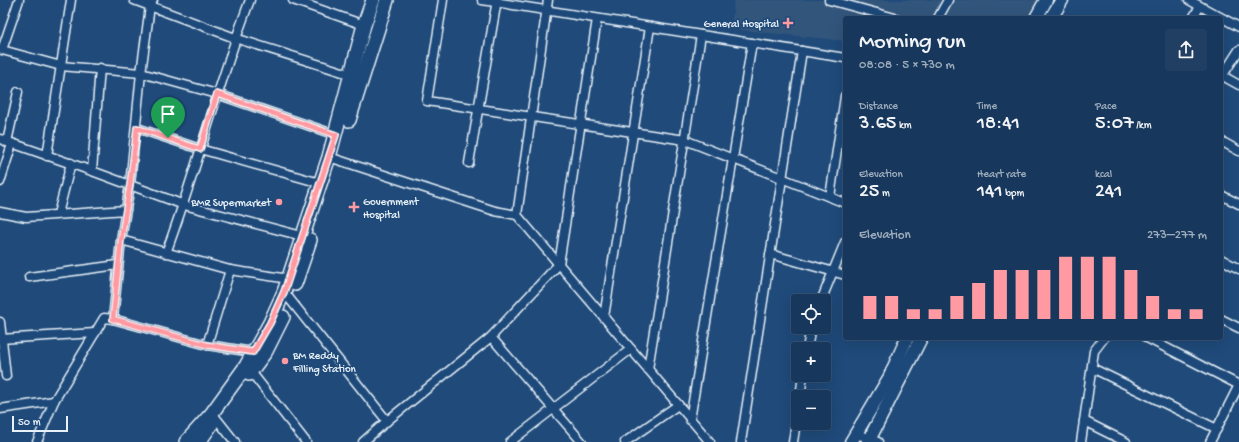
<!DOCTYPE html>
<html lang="en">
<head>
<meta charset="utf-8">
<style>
  body { margin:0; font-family:"Gochi Hand",sans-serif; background:#203f62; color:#f1f3f6; height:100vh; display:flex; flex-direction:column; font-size:15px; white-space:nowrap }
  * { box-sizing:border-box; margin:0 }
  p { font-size:13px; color:#9eacbb }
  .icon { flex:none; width:22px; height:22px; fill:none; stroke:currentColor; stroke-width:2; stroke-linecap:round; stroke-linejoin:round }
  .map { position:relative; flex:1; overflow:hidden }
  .sheet { position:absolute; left:843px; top:16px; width:380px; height:324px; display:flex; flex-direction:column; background:#17385c; border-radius:4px; box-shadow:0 4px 16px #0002,0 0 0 1px #365272 }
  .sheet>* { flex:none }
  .tools { position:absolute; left:791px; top:294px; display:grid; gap:8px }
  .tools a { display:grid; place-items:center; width:40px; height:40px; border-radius:4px; background:#17385c; box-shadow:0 4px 16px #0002,0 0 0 1px #365272; font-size:20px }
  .scale { position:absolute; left:12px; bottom:10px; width:56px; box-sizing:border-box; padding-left:4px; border:2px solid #e8f1f8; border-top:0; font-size:11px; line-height:14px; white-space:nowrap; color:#e8f1f8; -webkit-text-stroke:3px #1f4a7a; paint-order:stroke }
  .pin { position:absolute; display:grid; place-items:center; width:34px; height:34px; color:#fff; margin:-41px -17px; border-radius:50% 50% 50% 0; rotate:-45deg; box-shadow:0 0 4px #0007 }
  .pin .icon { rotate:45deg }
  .round { display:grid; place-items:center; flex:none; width:42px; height:42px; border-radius:4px; background:#203f62 }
  .headline { display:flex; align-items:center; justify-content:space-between; height:68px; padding:0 16px }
  h1 { font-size:22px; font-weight:600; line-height:30px }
  .metrics { display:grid; grid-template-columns:repeat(3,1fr); gap:6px; height:68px; padding:4px 16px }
  .metrics div { display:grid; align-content:center }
  .metrics b { font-size:20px; font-weight:600 }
  .metrics small { font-size:11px; font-weight:400 }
  .metrics p { font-size:11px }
  .chart { height:112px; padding:8px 16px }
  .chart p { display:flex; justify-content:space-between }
  .chart svg { width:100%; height:72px; margin-top:4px; stroke:#ff9aa2; stroke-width:6 }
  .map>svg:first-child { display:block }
  .built { fill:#33557c }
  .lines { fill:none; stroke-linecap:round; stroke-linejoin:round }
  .street-casing { stroke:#e8f1f8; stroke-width:11 }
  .secondary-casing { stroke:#e8f1f8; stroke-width:15 }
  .primary-casing { stroke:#e8f1f8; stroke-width:16 }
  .street { stroke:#1f4a7a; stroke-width:8 }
  .secondary { stroke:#1f4a7a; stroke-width:12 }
  .primary { stroke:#1f4a7a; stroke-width:13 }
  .route-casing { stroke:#fff; stroke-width:8 }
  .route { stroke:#ff9aa2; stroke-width:5 }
  .poi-dot { fill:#ff9aa2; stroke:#1f4a7a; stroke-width:1.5 }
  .labels { text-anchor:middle; stroke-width:3.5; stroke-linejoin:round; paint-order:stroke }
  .poi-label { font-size:11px; fill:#e8f1f8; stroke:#1f4a7a; text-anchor:end }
</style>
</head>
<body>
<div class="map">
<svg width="1239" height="442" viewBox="0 0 1239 442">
  <rect width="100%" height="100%" fill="#1f4a7a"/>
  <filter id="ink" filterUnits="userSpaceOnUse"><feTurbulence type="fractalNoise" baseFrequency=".025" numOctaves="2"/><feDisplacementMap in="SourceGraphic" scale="8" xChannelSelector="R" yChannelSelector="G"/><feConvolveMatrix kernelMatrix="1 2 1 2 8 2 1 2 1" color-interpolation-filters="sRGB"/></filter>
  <g filter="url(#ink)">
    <path class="built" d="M734 0H1039L1029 18H845V41L731 29Z"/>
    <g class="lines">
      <defs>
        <g id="street">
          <path d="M19 0 2 50 61 66 141 73 217 94 336 135"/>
          <path d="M134 0 235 38 352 75"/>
          <path d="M293 0 364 25"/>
          <path d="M443 0 427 101 685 140 845 203"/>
          <path d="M482 0 845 58"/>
          <path d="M829 0 895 18"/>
          <path d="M1189 0 1200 6 1193 18"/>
          <path d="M1200 6 1239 27"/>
          <path d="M938 18 948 0"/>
          <path d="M1221 75 1239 85"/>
          <path d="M1221 78 1239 50"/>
          <path d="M137 128 200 149 320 183"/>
          <path d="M0 139 92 171 184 205 302 236"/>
          <path d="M1221 141 1239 151"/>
          <path d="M7 142 18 92"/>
          <path d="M47 156 71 0"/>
          <path d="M329 157 495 211 517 215 710 442"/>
          <path d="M469 163 497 0"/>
          <path d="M92 171 100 68"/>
          <path d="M0 182 12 144"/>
          <path d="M1221 195 1239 204"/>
          <path d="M830 197 845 96"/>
          <path d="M0 212 26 217 126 210"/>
          <path d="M58 214 71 163"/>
          <path d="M517 215 548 0"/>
          <path d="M121 240 230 270 289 279"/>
          <path d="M166 253C197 170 218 83 250 0"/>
          <path d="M770 254 845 275"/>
          <path d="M1221 259 1239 269"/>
          <path d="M29 277 118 265"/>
          <path d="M284 292 387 421 491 337 582 442"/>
          <path d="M821 301 845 242"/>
          <path d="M604 317 650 27"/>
          <path d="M113 319 121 240 130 185 141 73 150 6 153 0"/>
          <path d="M1221 319 1239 328"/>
          <path d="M0 322 6 376"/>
          <path d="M491 337 559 264 597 19"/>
          <path d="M1147 338 1239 385"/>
          <path d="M0 339 95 333"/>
          <path d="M207 345 230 270"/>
          <path d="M807 349 811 327"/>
          <path d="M248 368 306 442"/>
          <path d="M1092 368 1217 429"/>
          <path d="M648 369 701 35"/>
          <path d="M800 397 803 375"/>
          <path d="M0 409 54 401"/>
          <path d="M212 413 235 442"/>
          <path d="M690 420 752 43"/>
          <path d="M1084 421 1126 442"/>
          <path d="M857 434 878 442"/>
          <path d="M37 442 54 401 104 318 113 319 207 345 253 352"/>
          <path d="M363 442 387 421"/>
          <path d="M510 442 631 349"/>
          <path d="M625 442 678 405"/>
          <path d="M741 442 802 51"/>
          <path d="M793 442 798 409"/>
          <path d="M1081 442 1094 351 1104 338"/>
          <path d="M1210 442 1239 385"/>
        </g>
        <g id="secondary">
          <path d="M1036 18 1046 0"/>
          <path d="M1051 18 1062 0"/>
          <path d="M851 442 889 378 907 338"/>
          <path d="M868 442 921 338"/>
        </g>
        <g id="primary">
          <path d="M349 120 387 0"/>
          <path d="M295 284 310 240"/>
          <path d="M249 374 266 351 283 317"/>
          <path d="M186 442 212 413 246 366 270 323 284 292 329 157 364 25 373 0"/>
          <path d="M199 442 211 425"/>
        </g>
      </defs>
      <use href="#street" class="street-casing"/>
      <use href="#secondary" class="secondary-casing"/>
      <use href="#primary" class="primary-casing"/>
      <use href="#street" class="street"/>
      <use href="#secondary" class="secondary"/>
      <use href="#primary" class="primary"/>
    </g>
  </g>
  <g class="lines" filter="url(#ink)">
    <defs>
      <path id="route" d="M217 94 336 135 284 292 270 323 253 352 207 345 113 319 121 240 130 185 137 128 200 149Z"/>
    </defs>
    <use href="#route" class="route-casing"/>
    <use href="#route" class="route"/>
  </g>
  <g class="poi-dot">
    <path d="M786 17h4v4h4v4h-4v4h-4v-4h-4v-4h4z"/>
    <circle cx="279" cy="202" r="4"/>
    <path d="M352 201h4v4h4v4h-4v4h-4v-4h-4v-4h4z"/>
    <circle cx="285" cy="361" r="4"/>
  </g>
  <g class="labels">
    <g class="poi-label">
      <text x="779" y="27">General Hospital</text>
      <text x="363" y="205" text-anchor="start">Government<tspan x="363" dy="13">Hospital</tspan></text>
      <text x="271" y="206">BMR Supermarket</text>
      <text x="293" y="359" text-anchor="start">BM Reddy<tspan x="293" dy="13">Filling Station</tspan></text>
    </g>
  </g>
</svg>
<div class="tools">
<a><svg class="icon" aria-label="locate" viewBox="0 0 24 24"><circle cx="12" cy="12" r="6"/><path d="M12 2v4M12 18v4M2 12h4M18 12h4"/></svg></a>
<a>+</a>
<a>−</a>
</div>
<div class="scale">50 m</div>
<div class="pin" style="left:168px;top:138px;background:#1e9e55"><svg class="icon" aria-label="arrive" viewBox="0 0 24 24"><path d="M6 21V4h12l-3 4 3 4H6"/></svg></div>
<section class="sheet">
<div class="headline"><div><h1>Morning run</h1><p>08:08 · 5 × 730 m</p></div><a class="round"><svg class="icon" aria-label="share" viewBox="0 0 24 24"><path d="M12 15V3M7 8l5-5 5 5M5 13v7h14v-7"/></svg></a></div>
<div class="metrics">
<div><p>Distance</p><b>3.65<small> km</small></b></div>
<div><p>Time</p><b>18:41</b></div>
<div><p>Pace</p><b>5:07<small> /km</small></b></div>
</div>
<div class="metrics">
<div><p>Elevation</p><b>25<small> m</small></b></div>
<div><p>Heart rate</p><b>141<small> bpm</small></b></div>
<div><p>kcal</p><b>241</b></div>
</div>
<div class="chart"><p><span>Elevation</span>273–277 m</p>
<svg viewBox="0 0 160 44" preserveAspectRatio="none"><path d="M5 44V30M15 44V30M25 44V38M35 44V38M45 44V30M55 44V22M65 44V14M75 44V14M85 44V14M95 44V6M105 44V6M115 44V6M125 44V14M135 44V30M145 44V38M155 44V38"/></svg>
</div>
</section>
</div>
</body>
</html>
